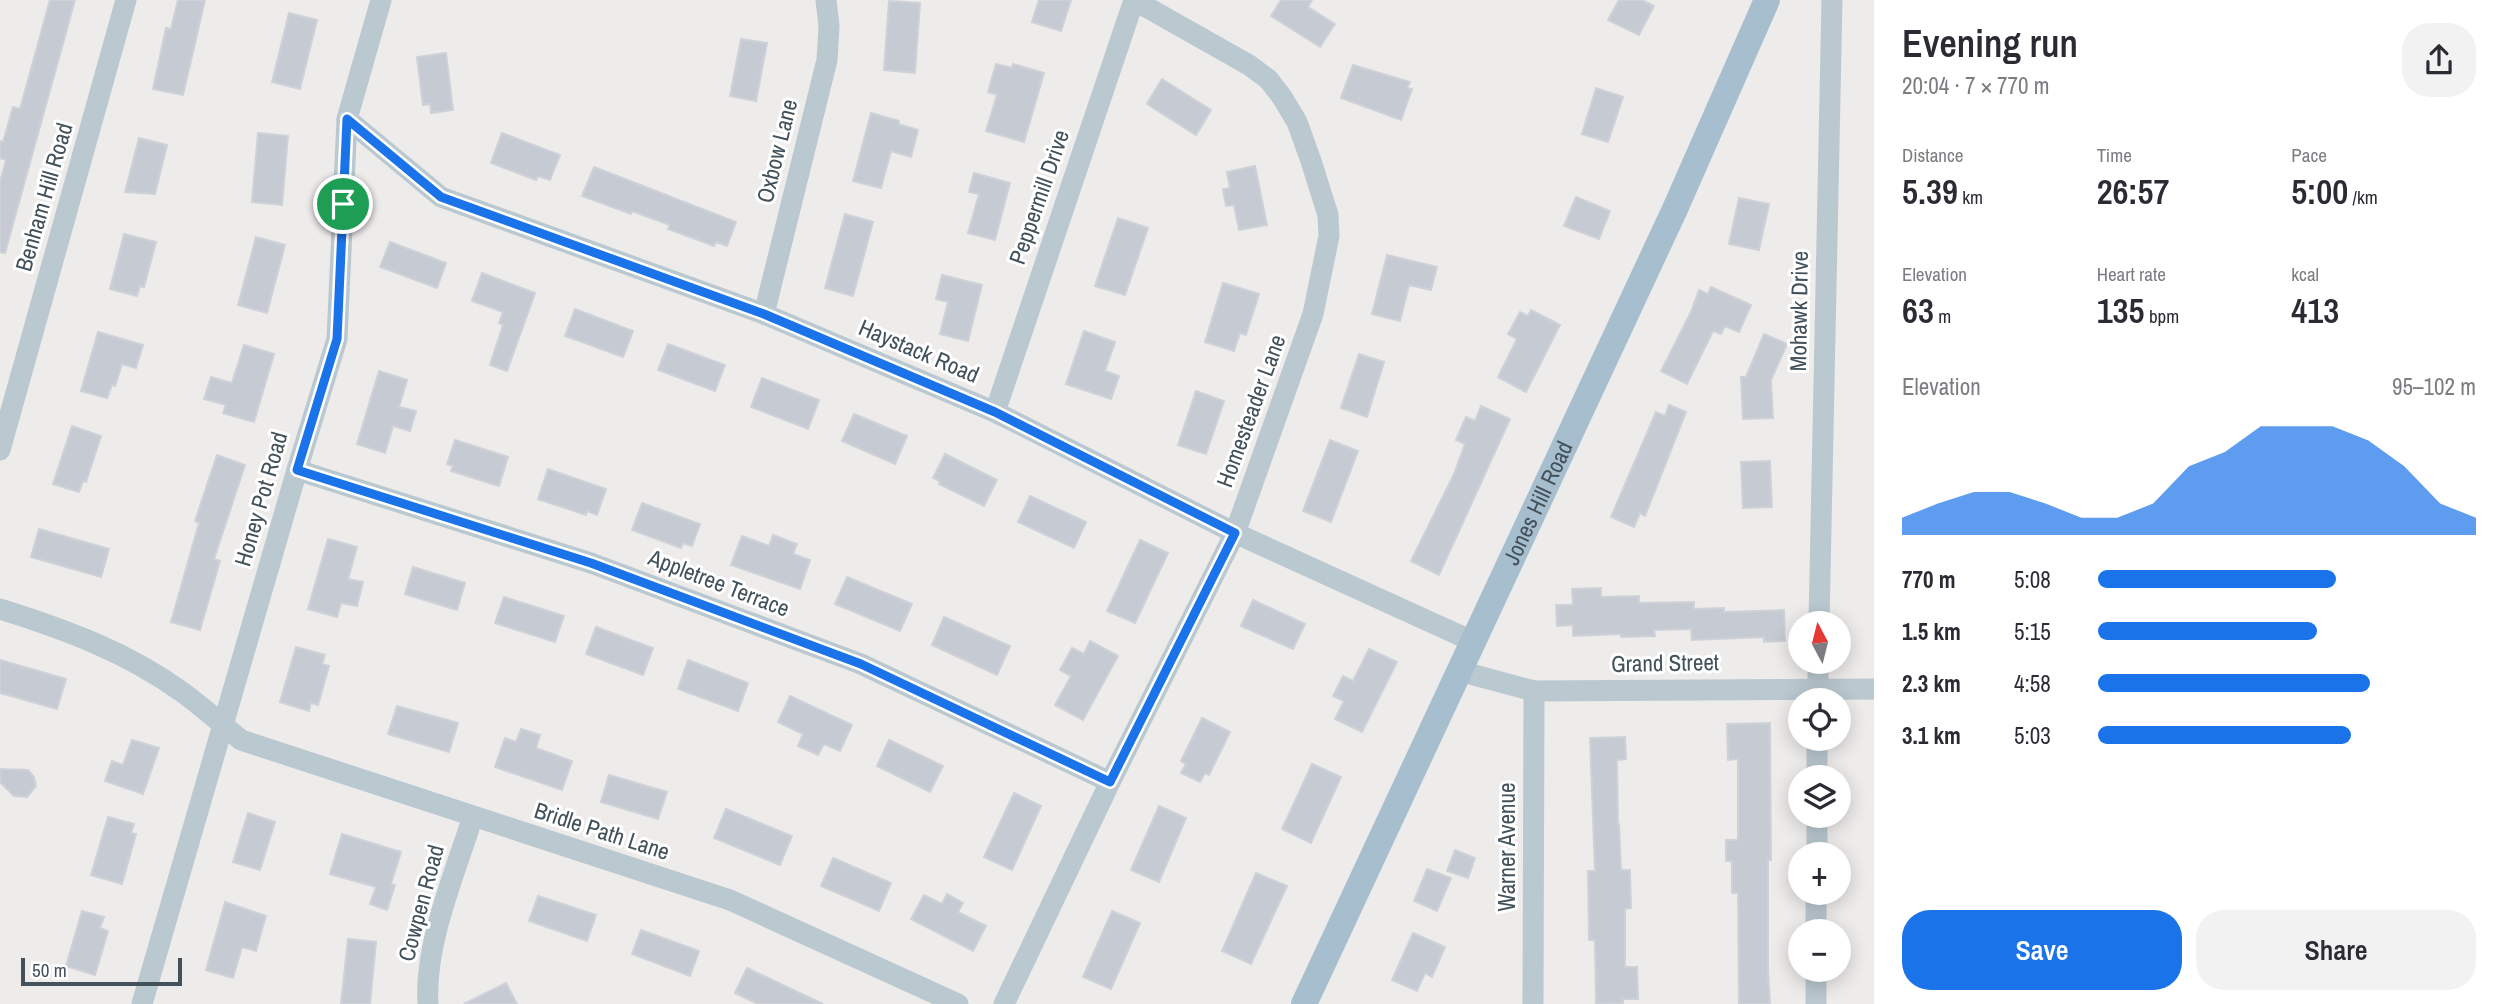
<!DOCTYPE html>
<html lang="en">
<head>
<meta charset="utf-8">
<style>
  body { margin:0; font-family:"Archivo Narrow",sans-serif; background:#f2f2f3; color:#2b2b33; height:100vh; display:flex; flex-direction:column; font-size:26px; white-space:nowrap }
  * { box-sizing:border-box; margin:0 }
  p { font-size:23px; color:#7c7c81 }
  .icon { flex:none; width:38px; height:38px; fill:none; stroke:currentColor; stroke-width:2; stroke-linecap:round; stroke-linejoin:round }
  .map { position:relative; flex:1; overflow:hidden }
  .sheet { display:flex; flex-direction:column; background:#fff; width:630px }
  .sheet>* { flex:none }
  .needle { width:46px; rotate:353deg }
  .fabs { position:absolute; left:1788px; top:611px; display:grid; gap:14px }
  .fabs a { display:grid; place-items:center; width:63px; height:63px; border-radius:50%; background:#fff; box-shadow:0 4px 18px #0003; font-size:35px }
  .scale { position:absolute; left:21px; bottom:18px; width:161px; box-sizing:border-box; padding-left:7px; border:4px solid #42515a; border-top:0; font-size:19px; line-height:24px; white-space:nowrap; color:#42515a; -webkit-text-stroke:5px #fff; paint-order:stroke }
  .pin { position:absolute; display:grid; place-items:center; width:60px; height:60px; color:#fff; margin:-30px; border:4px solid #fff; border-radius:50%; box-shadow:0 2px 7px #0007 }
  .round { display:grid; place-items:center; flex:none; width:74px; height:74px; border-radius:28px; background:#f2f2f3 }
  .summary { display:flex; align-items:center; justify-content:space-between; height:119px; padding:0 28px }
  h1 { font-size:38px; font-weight:600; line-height:52px }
  .stats { display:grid; grid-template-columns:repeat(3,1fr); gap:10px; height:119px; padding:7px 28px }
  .stats div { display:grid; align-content:center }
  .stats b { font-size:35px; font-weight:600 }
  .stats small { font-size:19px; font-weight:400 }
  .stats p { font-size:19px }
  .chart { height:196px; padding:14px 28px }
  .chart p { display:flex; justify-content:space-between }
  .chart svg { width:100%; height:126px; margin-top:7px; fill:#1a73e8; opacity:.7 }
  .button { display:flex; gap:14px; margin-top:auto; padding:14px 28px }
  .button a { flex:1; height:80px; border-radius:28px; background:#1a73e8; color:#fff; font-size:28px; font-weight:600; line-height:80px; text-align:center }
  .button a+a { background:#f2f2f3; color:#2b2b33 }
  ul { padding:0 28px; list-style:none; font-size:23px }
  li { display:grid; grid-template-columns:112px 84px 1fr; align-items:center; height:52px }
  li i { height:18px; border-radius:9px; background:#1a73e8 }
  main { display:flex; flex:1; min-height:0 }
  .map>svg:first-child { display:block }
  .building { fill:#c6cad2; stroke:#ced2d8; stroke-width:2 }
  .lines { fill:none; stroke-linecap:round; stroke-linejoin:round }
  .minor { stroke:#bac8d0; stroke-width:21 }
  .major { stroke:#a7bece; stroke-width:26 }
  .route-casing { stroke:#fff; stroke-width:14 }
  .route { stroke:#1a73e8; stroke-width:9 }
  .labels { text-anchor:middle; stroke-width:6; stroke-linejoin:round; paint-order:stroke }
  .street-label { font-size:23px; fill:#42515a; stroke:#fff }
</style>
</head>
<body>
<main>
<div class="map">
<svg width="1874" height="1004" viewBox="0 0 1874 1004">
  <rect width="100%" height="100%" fill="#eeebeb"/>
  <g class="building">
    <path d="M50 0H75L5 253 0 252V182L6 160 0 158V141L3 142 13 107 20 109Z"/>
    <path d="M178 0H205L183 95 153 89 166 28 171 29Z"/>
    <path d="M1039 0H1071L1061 31 1032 22Z"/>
    <path d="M1281 0H1312L1308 7 1335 24 1320 47 1271 16Z"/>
    <path d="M1619 0H1642L1654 6 1639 35 1608 20Z"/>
    <path d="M889 1 920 3 915 73 884 70Z"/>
    <path d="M289 13 317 20 300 89 272 82Z"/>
    <path d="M741 39 767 43 756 101 730 96Z"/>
    <path d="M446 53 453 110 431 113 430 104 423 105 417 57Z"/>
    <path d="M996 64 1012 68 1013 64 1044 73 1024 142 986 131 997 95 988 92Z"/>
    <path d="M1353 65 1410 82 1407 88 1412 89 1401 120 1341 98Z"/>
    <path d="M1162 79 1211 110 1196 135 1147 104Z"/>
    <path d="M1596 88 1623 97 1608 142 1582 134Z"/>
    <path d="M871 113 899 121 898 124 918 130 911 157 891 151 881 188 853 181Z"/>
    <path d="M258 133 288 136 282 205 252 202Z"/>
    <path d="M502 133 560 155 550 180 538 176 536 180 491 163Z"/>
    <path d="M139 138 167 145 155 194 125 192Z"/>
    <path d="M1255 166 1267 225 1239 230 1234 205 1226 206 1223 189 1230 188 1227 172Z"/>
    <path d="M594 167 736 222 727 246 716 242 714 246 668 229 670 225 632 211 631 214 582 196Z"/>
    <path d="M974 173 1010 183 995 240 968 233 979 194 969 192Z"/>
    <path d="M1576 197 1610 211 1599 239 1564 226Z"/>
    <path d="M1739 198 1769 204 1759 250 1729 244Z"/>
    <path d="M845 214 873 222 853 296 825 288Z"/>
    <path d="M1118 218 1148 228 1125 295 1095 286Z"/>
    <path d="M124 234 156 242 144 287 140 286 137 296 110 289Z"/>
    <path d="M256 237 285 245 267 313 238 305Z"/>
    <path d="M390 242 446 263 437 288 380 267Z"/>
    <path d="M1387 255 1437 267 1431 290 1409 285 1400 321 1372 314Z"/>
    <path d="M482 273 535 293 507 371 490 365 503 325 499 323 503 312 472 301Z"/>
    <path d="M942 275 982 285 968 341 940 334 948 302 936 299Z"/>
    <path d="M1223 283 1259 294 1246 335 1240 333 1234 351 1205 342Z"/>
    <path d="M1711 287 1751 305 1739 332 1725 326 1721 334 1713 331 1687 384 1661 371 1691 312 1699 290 1708 294Z"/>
    <path d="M575 309 633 331 623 357 565 336Z"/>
    <path d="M1531 310 1560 325 1526 392 1498 377 1517 339 1508 334 1520 312 1528 316Z"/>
    <path d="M1084 331 1115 342 1105 371 1119 376 1111 399 1066 384Z"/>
    <path d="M98 332 143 345 136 368 122 364 115 386 112 385 107 398 81 391Z"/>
    <path d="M1764 334 1787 344 1771 380 1773 418 1743 419 1741 377H1746Z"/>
    <path d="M668 344 725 365 715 391 658 370Z"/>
    <path d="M244 345 274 354 254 422 223 413 226 405 204 399 211 377 232 383Z"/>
    <path d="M1359 354 1384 362 1367 417 1341 408Z"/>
    <path d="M379 371 407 380 399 407 416 411 410 431 393 426 385 453 357 444Z"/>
    <path d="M762 378 819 400 808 429 751 407Z"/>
    <path d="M1196 391 1224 401 1206 454 1178 445Z"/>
    <path d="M1669 405 1686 412 1645 516 1640 513 1634 527 1611 517 1656 412 1665 416Z"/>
    <path d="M1481 406 1510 419 1439 575 1411 561 1454 474 1465 444 1456 440 1466 417 1475 421Z"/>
    <path d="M854 414 907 436 895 464 842 441Z"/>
    <path d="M72 426 101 436 86 482 83 481 79 492 53 484Z"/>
    <path d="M455 440 508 457 499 486 451 471 453 466 447 464Z"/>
    <path d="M1330 440 1358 451 1331 522 1303 511Z"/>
    <path d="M945 454 997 480 984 506 939 484 940 481 933 478Z"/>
    <path d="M217 455 245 465 214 559 220 561 200 630 171 622 199 523 195 521Z"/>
    <path d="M1770 461 1772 507 1743 508 1741 462Z"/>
    <path d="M548 469 606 489 597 515 587 511 586 515 538 499Z"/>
    <path d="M1030 496 1086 522 1074 548 1018 522Z"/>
    <path d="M642 503 700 524 692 546 683 543 681 548 632 530Z"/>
    <path d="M39 529 109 549 101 577 31 557Z"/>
    <path d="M773 535 797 544 793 554 810 560 800 589 731 565 742 536 769 546Z"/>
    <path d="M328 539 357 547 348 579 363 582 357 606 341 603 337 617 308 609Z"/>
    <path d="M1140 540 1168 553 1135 623 1107 611Z"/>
    <path d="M413 567 465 583 457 610 405 594Z"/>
    <path d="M847 577 912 604 900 631 835 604Z"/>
    <path d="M1601 588V597L1639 596V603L1694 602V609L1724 608V612L1784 610 1785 641 1764 642V637L1692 640 1691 629 1654 630 1655 636 1621 637V634L1573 636V625L1557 626 1556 605H1573L1572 589Z"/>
    <path d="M504 597 564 616 555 642 495 623Z"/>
    <path d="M1253 600 1305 624 1293 649 1241 626Z"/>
    <path d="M944 617 1010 646 997 675 932 645Z"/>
    <path d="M596 627 653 648 643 675 586 654Z"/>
    <path d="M1090 641 1118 656 1083 720 1055 705 1071 676 1060 670 1072 648 1084 654Z"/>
    <path d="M296 647 325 655 322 664 329 666 318 705 311 703 309 711 280 702Z"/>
    <path d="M1369 649 1397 662 1362 732 1335 719 1344 701 1333 696 1343 676 1353 681Z"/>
    <path d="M0 660 66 679 57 709 0 693Z"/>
    <path d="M688 660 748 683 738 711 678 689Z"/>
    <path d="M790 696 852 725 840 751 824 744 818 755 798 746 803 734 778 722Z"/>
    <path d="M397 706 458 723 449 752 388 734Z"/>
    <path d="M1202 718 1230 732 1209 775 1205 773 1200 782 1181 773 1186 764 1181 761Z"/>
    <path d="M1770 723 1771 860H1768V971L1770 1004H1739L1738 893H1732V861H1726V840H1738V759L1728 760 1727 724Z"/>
    <path d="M521 729 540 735 536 748 572 761 562 790 495 767 505 738 516 742Z"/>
    <path d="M1625 737 1626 759 1617 760 1618 824H1619L1621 870H1630L1631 908 1625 909V967H1637L1638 999H1623V1003L1596 1004 1595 940H1589L1588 871H1595L1590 738Z"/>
    <path d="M132 740 159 748 143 794 105 781 112 761 123 765Z"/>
    <path d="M889 740 943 766 930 792 877 766Z"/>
    <path d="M1312 764 1341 777 1311 843 1282 829Z"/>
    <path d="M0 769 28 770 34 777 36 786 27 797 14 796 0 782Z"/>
    <path d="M609 775 667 792 658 819 601 802Z"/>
    <path d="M1014 793 1041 806 1012 870 984 857Z"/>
    <path d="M1159 806 1186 818 1159 882 1131 870Z"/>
    <path d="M726 809 792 836 780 865 714 838Z"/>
    <path d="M248 813 275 822 260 870 233 862Z"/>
    <path d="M108 817 134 824 131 833 136 834 122 884 91 875Z"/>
    <path d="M342 834 401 852 391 884 395 885 387 910 370 904 376 887 330 874Z"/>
    <path d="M1455 850 1475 858 1468 878 1447 871Z"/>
    <path d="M833 858 891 883 879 911 821 886Z"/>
    <path d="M1427 869 1451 878 1437 911 1414 901Z"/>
    <path d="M1256 873 1287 886 1251 964 1222 951Z"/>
    <path d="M947 894 963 903 958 912 986 926 973 951 911 919 924 895 942 904Z"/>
    <path d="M538 896 596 915 587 941 529 921Z"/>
    <path d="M225 902 266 916 256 951 242 947 233 978 206 970Z"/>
    <path d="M82 911 104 917 100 928 108 931 95 975 66 966Z"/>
    <path d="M1112 911 1140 923 1111 989 1083 977Z"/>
    <path d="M641 930 699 951 690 976 632 954Z"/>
    <path d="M1413 933 1445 947 1432 977 1425 973 1417 991 1392 980Z"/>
    <path d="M348 939 376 942 370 1004H341Z"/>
    <path d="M747 968 823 1004H758L735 993Z"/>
    <path d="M506 983 517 1004H464Z"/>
  </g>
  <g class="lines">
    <g class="minor">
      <path d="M347 119 441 197 764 314 995 412 1235 533 1472 641"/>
      <path d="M764 314 827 60 829 26 826 0"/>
      <path d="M995 412 1134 0 1249 65 1268 79 1282 97 1297 122 1311 161 1328 215 1329 236 1313 314 1235 533 1110 782 1004 1004"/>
      <path d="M0 450 126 0"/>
      <path d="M297 470 591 563 861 664 1110 782"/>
      <path d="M0 609C64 629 127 652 182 692 203 707 221 724 241 740L730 900 958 1004"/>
      <path d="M1819 623 1832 0"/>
      <path d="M1459 671 1534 691 1874 689"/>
      <path d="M1818 700V662"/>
      <path d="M1817 777V738"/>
      <path d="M1817 854V816"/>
      <path d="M1816 931V892"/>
      <path d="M142 1004 297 470 337 339 347 119 381 0"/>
      <path d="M428 1004C424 944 455 874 473 816"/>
      <path d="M1533 1004 1534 691"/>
      <path d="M1816 1004V970"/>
    </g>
    <path class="major" id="s1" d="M1304 1004 1675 209 1767 0"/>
  </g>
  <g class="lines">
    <defs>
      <path id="route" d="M347 119 441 197 764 314 995 412 1235 533 1110 782 861 664 591 563 297 470 337 339Z"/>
    </defs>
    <use href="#route" class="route-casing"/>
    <use href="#route" class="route"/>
  </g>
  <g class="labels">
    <g class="street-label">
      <text transform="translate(777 151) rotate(-76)" y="8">Oxbow Lane</text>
      <text transform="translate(44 197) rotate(-74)" y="8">Benham Hill Road</text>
      <text transform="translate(1039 197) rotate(-71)" y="8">Peppermill Drive</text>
      <text transform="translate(1799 311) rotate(-89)" y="8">Mohawk Drive</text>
      <text transform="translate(919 351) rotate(23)" y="8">Haystack Road</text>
      <text transform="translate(1251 411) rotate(-70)" y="8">Homesteader Lane</text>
      <text transform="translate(261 499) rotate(-74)" y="8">Honey Pot Road</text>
      <text dy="8" stroke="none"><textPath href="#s1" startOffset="553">Jones Hill Road</textPath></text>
      <text transform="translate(719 583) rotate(21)" y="8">Appletree Terrace</text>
      <text transform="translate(1665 663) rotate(-1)" y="8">Grand Street</text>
      <text transform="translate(602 831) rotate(18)" y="8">Bridle Path Lane</text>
      <text transform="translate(1507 847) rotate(-90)" y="8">Warner Avenue</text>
      <text transform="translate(421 903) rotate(-75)" y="8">Cowpen Road</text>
    </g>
  </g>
</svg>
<div class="fabs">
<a><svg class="needle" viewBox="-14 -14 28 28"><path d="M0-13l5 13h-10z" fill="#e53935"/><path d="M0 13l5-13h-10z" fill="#7c7c81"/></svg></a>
<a><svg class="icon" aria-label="locate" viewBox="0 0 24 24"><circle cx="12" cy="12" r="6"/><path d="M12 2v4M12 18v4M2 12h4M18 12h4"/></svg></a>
<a><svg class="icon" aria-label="layers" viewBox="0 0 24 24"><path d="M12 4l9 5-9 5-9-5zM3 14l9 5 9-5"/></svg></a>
<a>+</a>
<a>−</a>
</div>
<div class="scale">50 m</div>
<div class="pin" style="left:343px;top:204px;background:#1e9e55"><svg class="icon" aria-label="arrive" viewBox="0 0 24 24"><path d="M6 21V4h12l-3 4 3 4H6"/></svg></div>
</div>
<section class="sheet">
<div class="summary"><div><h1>Evening run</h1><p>20:04 · 7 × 770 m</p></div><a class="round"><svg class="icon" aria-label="share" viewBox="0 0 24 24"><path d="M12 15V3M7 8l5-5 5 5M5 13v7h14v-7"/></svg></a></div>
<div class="stats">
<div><p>Distance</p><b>5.39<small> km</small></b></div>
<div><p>Time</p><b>26:57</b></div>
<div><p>Pace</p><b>5:00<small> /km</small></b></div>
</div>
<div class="stats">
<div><p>Elevation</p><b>63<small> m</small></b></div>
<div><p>Heart rate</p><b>135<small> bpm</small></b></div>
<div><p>kcal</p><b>413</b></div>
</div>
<div class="chart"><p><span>Elevation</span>95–102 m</p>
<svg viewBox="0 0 160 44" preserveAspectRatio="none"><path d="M0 44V38L10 33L20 29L30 29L40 33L50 38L60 38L70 33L80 20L90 15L100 6L110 6L120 6L130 11L140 20L150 33L160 38V44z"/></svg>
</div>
<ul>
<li><b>770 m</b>5:08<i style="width:63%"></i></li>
<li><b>1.5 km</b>5:15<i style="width:58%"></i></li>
<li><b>2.3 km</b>4:58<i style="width:72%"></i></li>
<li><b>3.1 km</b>5:03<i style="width:67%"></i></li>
</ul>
<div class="button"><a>Save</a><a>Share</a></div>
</section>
</main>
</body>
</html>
